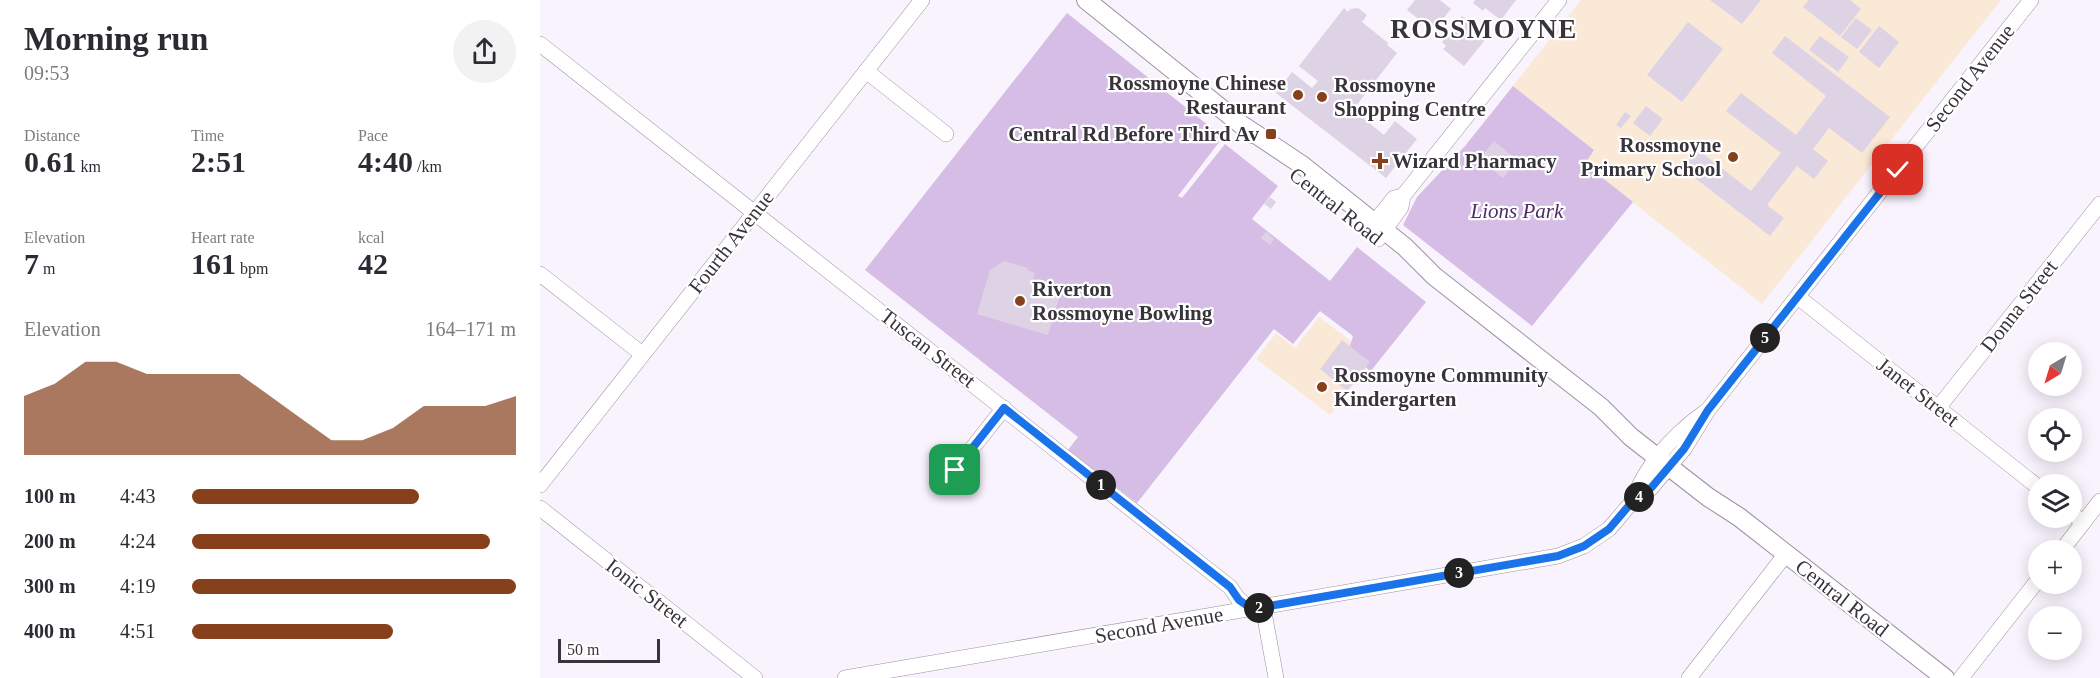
<!DOCTYPE html>
<html lang="en">
<head>
<meta charset="utf-8">
<style>
  body { margin:0; font-family:Georgia,serif; background:#f2f2f3; color:#2b2b33; height:100vh; display:flex; flex-direction:column; font-size:22px; white-space:nowrap }
  * { box-sizing:border-box; margin:0 }
  p { font-size:20px; color:#7c7c81 }
  .icon { flex:none; width:33px; height:33px; fill:none; stroke:currentColor; stroke-width:2; stroke-linecap:round; stroke-linejoin:round }
  .map { position:relative; flex:1; overflow:hidden }
  .side { display:flex; flex-direction:column; background:#fff; width:540px }
  .side>* { flex:none }
  .needle { width:39px; rotate:218deg }
  .buttons { position:absolute; left:1488px; top:342px; display:grid; gap:12px }
  .buttons a { display:grid; place-items:center; width:54px; height:54px; border-radius:50%; background:#fff; box-shadow:0 3px 15px #0003; font-size:30px }
  .scale { position:absolute; left:18px; bottom:15px; width:102px; box-sizing:border-box; padding-left:6px; border:3px solid #38343b; border-top:0; font-size:16px; line-height:21px; white-space:nowrap; color:#38343b; -webkit-text-stroke:4px #fff; paint-order:stroke }
  .pin { position:absolute; display:grid; place-items:center; width:51px; height:51px; color:#fff; margin:-26px; border-radius:12px; box-shadow:0 3px 9px #0006 }
  .km { position:absolute; width:30px; height:30px; margin:-15px; border-radius:50%; background:#222; color:#fff; font-size:16px; line-height:30px; text-align:center }
  .round { display:grid; place-items:center; flex:none; width:63px; height:63px; border-radius:32px; background:#f2f2f3 }
  .overview { display:flex; align-items:center; justify-content:space-between; height:102px; padding:0 24px }
  h1 { font-size:33px; font-weight:700; line-height:45px }
  .stats { display:grid; grid-template-columns:repeat(3,1fr); gap:9px; height:102px; padding:6px 24px }
  .stats div { display:grid; align-content:center }
  .stats b { font-size:30px; font-weight:700 }
  .stats small { font-size:16px; font-weight:400 }
  .stats p { font-size:16px }
  .chart { height:168px; padding:12px 24px }
  .chart p { display:flex; justify-content:space-between }
  .chart svg { width:100%; height:108px; margin-top:6px; fill:#86401c; opacity:.7 }
  ul { padding:0 24px; list-style:none; font-size:20px }
  li { display:grid; grid-template-columns:96px 72px 1fr; align-items:center; height:45px }
  li i { height:15px; border-radius:8px; background:#86401c }
  main { display:flex; flex:1; min-height:0 }
  .map>svg:first-child { display:block }
  .education { fill:#fae9d7 }
  .green { fill:#d6bde6 }
  .building { fill:#ded3e5 }
  .lines { fill:none; stroke-linecap:round; stroke-linejoin:round }
  .minor-casing { stroke:#9c92a3; stroke-width:16 }
  .tertiary-casing { stroke:#9c92a3; stroke-width:20 }
  .minor { stroke:#fff; stroke-width:15 }
  .tertiary { stroke:#fff; stroke-width:18 }
  .route-casing { stroke:#fff; stroke-width:12 }
  .route { stroke:#1a73e8; stroke-width:8 }
  .poi-dot { fill:#86401c; stroke:#fff; stroke-width:2 }
  .labels { text-anchor:middle; stroke-width:4.5; stroke-linejoin:round; paint-order:stroke }
  .street-label { font-size:21px; fill:#38343b; stroke:#fff }
  .poi-label { font-size:21px; font-weight:bold; fill:#38343b; stroke:#fff; text-anchor:start }
  .park-label { font-size:21px; font-style:italic; fill:#4e2d62; stroke:#fff }
  .district-label { font-size:27px; font-weight:bold; letter-spacing:1.5px; fill:#38343b; stroke:#fff }
</style>
</head>
<body>
<main>
<section class="side">
<div class="overview"><div><h1>Morning run</h1><p>09:53</p></div><a class="round"><svg class="icon" aria-label="share" viewBox="0 0 24 24"><path d="M12 15V3M7 8l5-5 5 5M5 13v7h14v-7"/></svg></a></div>
<div class="stats">
<div><p>Distance</p><b>0.61<small> km</small></b></div>
<div><p>Time</p><b>2:51</b></div>
<div><p>Pace</p><b>4:40<small> /km</small></b></div>
</div>
<div class="stats">
<div><p>Elevation</p><b>7<small> m</small></b></div>
<div><p>Heart rate</p><b>161<small> bpm</small></b></div>
<div><p>kcal</p><b>42</b></div>
</div>
<div class="chart"><p><span>Elevation</span>164–171 m</p>
<svg viewBox="0 0 160 44" preserveAspectRatio="none"><path d="M0 44V20L10 15L20 6L30 6L40 11L50 11L60 11L70 11L80 20L90 29L100 38L110 38L120 33L130 24L140 24L150 24L160 20V44z"/></svg>
</div>
<ul>
<li><b>100 m</b>4:43<i style="width:70%"></i></li>
<li><b>200 m</b>4:24<i style="width:92%"></i></li>
<li><b>300 m</b>4:19<i style="width:100%"></i></li>
<li><b>400 m</b>4:51<i style="width:62%"></i></li>
</ul>
</section>
<div class="map">
<svg width="1560" height="678" viewBox="0 0 1560 678">
  <rect width="100%" height="100%" fill="#f9f3fe"/>
  <g class="education">
    <path d="M1041 0H1461L1222 304 1044 164 1054 150 973 86Z"/>
    <path d="M779 317 834 358 790 415 716 359 736 333 755 348Z"/>
  </g>
  <g class="green">
    <path d="M527 13 683 137 638 196 642 198 685 144 738 186 712 219 790 281 817 247 886 302 830 372 810 346 813 336 780 311 753 344 734 329 597 503 528 450 538 437 325 270Z"/>
    <path d="M973 86 1054 150 1045 164 1093 202 992 326 863 225 877 197 925 146Z"/>
  </g>
  <g class="building">
    <path d="M875 0H900L911 9 902 20 899 17 890 28 867 10Z"/>
    <path d="M935 0H976L961 20 945 8 943 11 933 3Z"/>
    <path d="M1170 0H1221L1202 24Z"/>
    <path d="M1269 0H1310L1321 9 1300 36 1263 7Z"/>
    <path d="M804 8 808 12 810 9 818 8 827 15 822 22 848 43 847 45 857 53 813 110 844 135 855 121 877 139 846 178 736 93 752 72 772 88 778 81 759 66Z"/>
    <path d="M922 16 932 24 929 27 945 40 924 66 903 49 906 46 902 42Z"/>
    <path d="M1316 18 1332 30 1317 49 1301 37Z"/>
    <path d="M1148 22 1183 49 1142 102 1107 75Z"/>
    <path d="M1339 26 1359 42 1339 68 1319 52Z"/>
    <path d="M1245 36 1350 117 1322 153 1289 128 1273 149 1288 161 1274 179 1257 166 1227 205 1244 218 1230 236 1142 168 1157 149 1211 191 1241 153 1186 111 1201 93 1256 135 1286 96 1232 53Z"/>
    <path d="M1280 36 1309 57 1298 72 1269 50Z"/>
    <path d="M1106 106 1123 119 1110 136 1093 123Z"/>
    <path d="M1085 112 1091 116 1081 128 1076 125Z"/>
    <path d="M954 141 977 160 963 178 940 159Z"/>
    <path d="M730 197 736 202 731 209 724 204Z"/>
    <path d="M726 232 734 239 730 245 721 238Z"/>
    <path d="M464 261 488 268 487 270 495 273 493 280 522 288 508 335 437 314 450 270Z"/>
    <path d="M802 340 830 362 807 391 780 369Z"/>
  </g>
  <g class="lines">
    <defs>
      <g id="minor">
        <path d="M0 44 690 587 699 600 725 618 736 678"/>
        <path d="M326 71 406 134"/>
        <path d="M828 231 854 198 863 196"/>
        <path d="M838 239 861 207 863 196 1019 0"/>
        <path d="M0 274 102 354"/>
        <path d="M1258 297 1498 487"/>
        <path d="M1398 408 1560 204"/>
        <path d="M411 475 464 408"/>
        <path d="M0 485 382 0"/>
        <path d="M1092 502C1106 465 1133 435 1165 412"/>
        <path d="M0 508 215 678"/>
        <path d="M1532 513 1543 523"/>
        <path d="M1522 550 1560 501"/>
        <path d="M305 678 1018 556 1044 546 1069 529 1092 502 1111 488 1144 449 1168 410 1491 0"/>
        <path d="M1149 678 1246 554"/>
        <path d="M1421 678 1498 580"/>
      </g>
      <g id="tertiary">
        <path d="M546 0 713 134"/>
        <path d="M705 127 762 165 865 247 894 276 1061 407 1091 437 1168 497 1199 517 1405 678"/>
      </g>
    </defs>
    <use href="#minor" class="minor-casing"/>
    <use href="#tertiary" class="tertiary-casing"/>
    <use href="#minor" class="minor"/>
    <use href="#tertiary" class="tertiary"/>
  </g>
  <g class="lines">
    <defs>
      <path id="route" d="M415 470 464 408 690 587 699 600 712 609 1018 556 1044 546 1069 529 1092 502 1111 488 1144 449 1168 410 1358 170"/>
    </defs>
    <use href="#route" class="route-casing"/>
    <use href="#route" class="route"/>
  </g>
  <g class="poi-dot">
    <circle cx="758" cy="95" r="6"/>
    <circle cx="782" cy="97" r="6"/>
    <rect x="725" y="128" width="12" height="12" rx="3"/>
    <circle cx="1193" cy="157" r="6"/>
    <path d="M837 152h6v6h6v6h-6v6h-6v-6h-6v-6h6z"/>
    <circle cx="480" cy="301" r="6"/>
    <circle cx="782" cy="387" r="6"/>
  </g>
  <g class="labels">
    <g class="street-label">
      <text transform="translate(1430 78) rotate(-52)" y="7">Second Avenue</text>
      <text transform="translate(796 206) rotate(38)" y="7">Central Road</text>
      <text transform="translate(191 242) rotate(-52)" y="7">Fourth Avenue</text>
      <text transform="translate(1479 306) rotate(-52)" y="7">Donna Street</text>
      <text transform="translate(388 348) rotate(38)" y="7">Tuscan Street</text>
      <text transform="translate(1378 392) rotate(38)" y="7">Janet Street</text>
      <text transform="translate(107 593) rotate(38)" y="7">Ionic Street</text>
      <text transform="translate(1302 598) rotate(38)" y="7">Central Road</text>
      <text transform="translate(619 625) rotate(-10)" y="7">Second Avenue</text>
    </g>
    <g class="poi-label">
      <text x="746" y="90" text-anchor="end">Rossmoyne Chinese<tspan x="746" dy="24">Restaurant</tspan></text>
      <text x="794" y="92">Rossmoyne<tspan x="794" dy="24">Shopping Centre</tspan></text>
      <text x="719" y="141" text-anchor="end">Central Rd Before Third Av</text>
      <text x="1181" y="152" text-anchor="end">Rossmoyne<tspan x="1181" dy="24">Primary School</tspan></text>
      <text x="852" y="168">Wizard Pharmacy</text>
      <text x="492" y="296">Riverton<tspan x="492" dy="24">Rossmoyne Bowling</tspan></text>
      <text x="794" y="382">Rossmoyne Community<tspan x="794" dy="24">Kindergarten</tspan></text>
    </g>
    <g class="park-label">
      <text x="977" y="218">Lions Park</text>
    </g>
    <g class="district-label">
      <text x="944" y="38">ROSSMOYNE</text>
    </g>
  </g>
</svg>
<div class="buttons">
<a><svg class="needle" viewBox="-14 -14 28 28"><path d="M0-13l5 13h-10z" fill="#e53935"/><path d="M0 13l5-13h-10z" fill="#7c7c81"/></svg></a>
<a><svg class="icon" aria-label="locate" viewBox="0 0 24 24"><circle cx="12" cy="12" r="6"/><path d="M12 2v4M12 18v4M2 12h4M18 12h4"/></svg></a>
<a><svg class="icon" aria-label="layers" viewBox="0 0 24 24"><path d="M12 4l9 5-9 5-9-5zM3 14l9 5 9-5"/></svg></a>
<a>+</a>
<a>−</a>
</div>
<div class="scale">50 m</div>
<div class="pin" style="left:415px;top:470px;background:#1e9e55"><svg class="icon" aria-label="arrive" viewBox="0 0 24 24"><path d="M6 21V4h12l-3 4 3 4H6"/></svg></div>
<div class="pin" style="left:1358px;top:170px;background:#d93025"><svg class="icon" aria-label="check" viewBox="0 0 24 24"><path d="M5 12l5 5 9-10"/></svg></div>
<b class="km" style="left:561px;top:485px">1</b>
<b class="km" style="left:719px;top:608px">2</b>
<b class="km" style="left:919px;top:573px">3</b>
<b class="km" style="left:1099px;top:497px">4</b>
<b class="km" style="left:1225px;top:338px">5</b>
</div>
</main>
</body>
</html>
